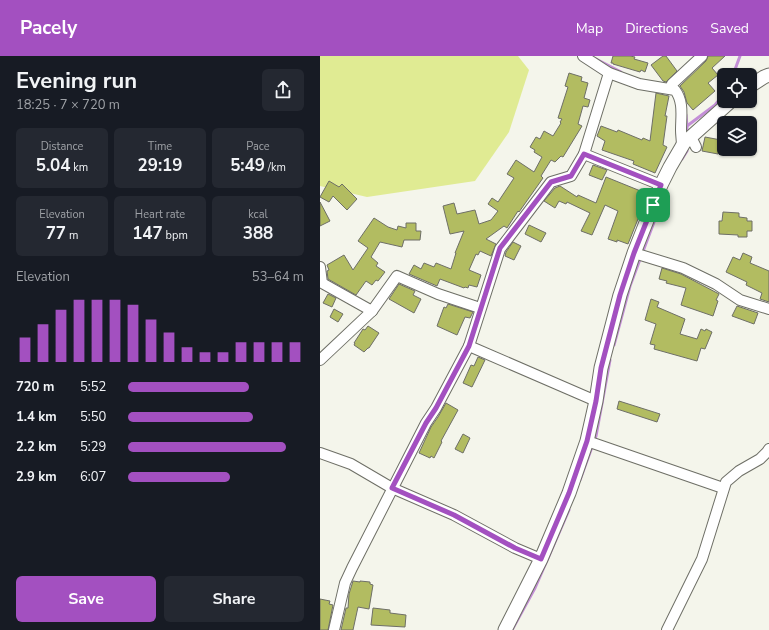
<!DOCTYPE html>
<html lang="en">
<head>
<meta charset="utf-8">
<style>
  body { margin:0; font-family:"Nunito Sans",sans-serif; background:#242831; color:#f1f3f6; height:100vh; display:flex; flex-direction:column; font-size:15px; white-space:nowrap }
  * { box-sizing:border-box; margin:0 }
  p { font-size:13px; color:#9ea1a6 }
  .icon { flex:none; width:22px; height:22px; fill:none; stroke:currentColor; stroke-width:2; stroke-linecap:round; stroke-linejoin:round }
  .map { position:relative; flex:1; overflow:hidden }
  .drawer { display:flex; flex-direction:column; background:#171b24; width:320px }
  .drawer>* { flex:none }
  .fabs { position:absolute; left:397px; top:12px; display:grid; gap:8px }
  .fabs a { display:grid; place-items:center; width:40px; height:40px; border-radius:6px; background:#171b24; box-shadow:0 1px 3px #0004; font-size:20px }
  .pin { position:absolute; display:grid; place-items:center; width:34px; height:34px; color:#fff; margin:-17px; border-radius:8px; box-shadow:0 2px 6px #0006 }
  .round { display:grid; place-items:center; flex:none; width:42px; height:42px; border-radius:6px; background:#242831 }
  .head { display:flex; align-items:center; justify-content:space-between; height:68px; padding:0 16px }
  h1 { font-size:22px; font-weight:700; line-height:30px }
  .stats { display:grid; grid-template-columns:repeat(3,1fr); gap:6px; height:68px; padding:4px 16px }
  .stats div { display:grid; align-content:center; border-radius:6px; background:#242831; text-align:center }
  .stats b { font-size:17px; font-weight:700 }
  .stats small { font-size:11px; font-weight:400 }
  .stats p { font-size:11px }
  .chart { height:112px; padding:8px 16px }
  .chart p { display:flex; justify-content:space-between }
  .chart svg { width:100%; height:72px; margin-top:4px; stroke:#a350c0; stroke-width:6 }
  .cta { display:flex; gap:8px; margin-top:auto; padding:8px 16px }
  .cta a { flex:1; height:46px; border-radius:6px; background:#a350c0; color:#fff; font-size:16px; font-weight:700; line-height:46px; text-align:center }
  .cta a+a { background:#242831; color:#f1f3f6 }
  ul { padding:0 16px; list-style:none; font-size:13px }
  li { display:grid; grid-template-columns:64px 48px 1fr; align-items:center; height:30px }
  li i { height:10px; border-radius:5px; background:#a350c0 }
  header { display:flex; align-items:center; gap:24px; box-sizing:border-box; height:56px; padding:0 20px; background:#a350c0; color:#fff }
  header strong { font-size:19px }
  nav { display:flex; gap:22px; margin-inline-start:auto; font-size:14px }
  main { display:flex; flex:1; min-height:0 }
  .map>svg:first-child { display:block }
  .green { fill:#e0eb93 }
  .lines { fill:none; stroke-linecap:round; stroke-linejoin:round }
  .stream { stroke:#c48fd7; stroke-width:3 }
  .building { fill:#b2bc61; stroke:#6e6f67 }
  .minor-casing { stroke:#6e6f66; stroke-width:12 }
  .tertiary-casing { stroke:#6e6f66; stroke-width:15 }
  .minor { stroke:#fff; stroke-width:10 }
  .tertiary { stroke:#fff; stroke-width:13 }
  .route-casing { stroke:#fff; stroke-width:8 }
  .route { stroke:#a350c0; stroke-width:5 }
</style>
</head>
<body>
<header>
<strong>Pacely</strong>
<nav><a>Map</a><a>Directions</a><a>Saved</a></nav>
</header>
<main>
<section class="drawer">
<div class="head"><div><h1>Evening run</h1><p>18:25 · 7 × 720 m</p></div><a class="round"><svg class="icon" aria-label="share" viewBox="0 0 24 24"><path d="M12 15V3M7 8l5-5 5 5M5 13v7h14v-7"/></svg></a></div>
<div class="stats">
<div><p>Distance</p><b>5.04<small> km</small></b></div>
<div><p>Time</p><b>29:19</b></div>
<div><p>Pace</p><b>5:49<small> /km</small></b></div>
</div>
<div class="stats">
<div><p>Elevation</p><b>77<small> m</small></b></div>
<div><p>Heart rate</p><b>147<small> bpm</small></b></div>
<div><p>kcal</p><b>388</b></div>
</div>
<div class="chart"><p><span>Elevation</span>53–64 m</p>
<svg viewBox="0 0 160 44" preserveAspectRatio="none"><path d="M5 44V29M15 44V21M25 44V12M35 44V6M45 44V6M55 44V6M65 44V9M75 44V18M85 44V26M95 44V35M105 44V38M115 44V38M125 44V32M135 44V32M145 44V32M155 44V32"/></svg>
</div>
<ul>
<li><b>720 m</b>5:52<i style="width:69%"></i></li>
<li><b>1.4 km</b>5:50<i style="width:71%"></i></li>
<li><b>2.2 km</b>5:29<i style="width:90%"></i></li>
<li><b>2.9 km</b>6:07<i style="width:58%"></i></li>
</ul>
<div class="cta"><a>Save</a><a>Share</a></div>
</section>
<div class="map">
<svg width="449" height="574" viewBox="0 0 449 574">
  <rect width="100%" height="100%" fill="#f4f5eb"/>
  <path class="green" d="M0 0H198L209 14 189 76 155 125 47 141 0 130Z"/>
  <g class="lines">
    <g class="stream">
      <path d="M276 3 301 16"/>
      <path d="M413 19 420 0"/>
      <path d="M366 59 367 70"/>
      <path d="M367 79V70L395 49 404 38"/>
      <path d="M362 103 367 95V91"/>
      <path d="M294 289 310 230 343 142"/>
      <path d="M260 424 276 380 290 304"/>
      <path d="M192 574 215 532 249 454"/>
    </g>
  </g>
  <g class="building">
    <path d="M293 0H310L315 1 314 3 328 7 325 16 321 14 320 16 293 8V7H291Z"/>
    <path d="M343 0H346L357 15 346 26 343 25 331 9Z"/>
    <path d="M388 0H405L392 12 398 19 388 27 395 35 373 54 367 47 364 36 360 30 386 5Z"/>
    <path d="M249 17 262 21 261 25 268 27 264 42 270 44 268 51 263 50 258 68 262 70 243 101 241 100 235 106 231 104 221 120 223 122 199 156 198 155 187 172 184 170 166 183 176 188 171 200 160 195 158 199 156 198 149 214 161 219 157 231 149 229 148 232 145 231 144 232 120 223 117 230 89 218 94 209 101 213 104 207 114 211 116 207 131 213 136 197H135L144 175 130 178 123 150 134 147 137 158 155 154 159 168 171 164 178 155 168 148 172 142 178 146 194 122 187 118 196 104 214 116 222 101 214 96 215 94 210 91 216 81 220 83 224 75 233 80 241 67 240 66 242 63 238 62 248 31 245 30Z"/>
    <path d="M336 37 349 40 345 60H347L343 89 347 91 335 117 313 108 314 105 282 94 285 85 277 80 281 70 297 76 298 74 322 84 323 82 330 85Z"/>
    <path d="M385 81 401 84 398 98 382 95Z"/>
    <path d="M273 109 287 114 282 124 269 119Z"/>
    <path d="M286 121 328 138 308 188 297 184V186L288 183 298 155 285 149 272 179 261 175 270 157 247 146 246 148 239 145 235 152 224 145 235 132 240 130 257 141 258 139 276 147Z"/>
    <path d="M9 125 19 131 22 128 37 143 27 154 13 140 9 146 0 141Z"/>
    <path d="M0 146 10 165 0 170Z"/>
    <path d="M403 156 419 157V161L427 162V165H432V175H427V181H418V179L399 178V165H402Z"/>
    <path d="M54 162 68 171 77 174 78 170 86 172V167H96V175H101L100 184H84L82 191 60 186 51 201 58 207 56 210 65 216 58 225 56 224 52 229 46 225 36 239 8 223 7 215 9 214 7 209 24 199 33 214 48 192 38 185Z"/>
    <path d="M209 169 226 177 221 186 205 178Z"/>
    <path d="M193 186 201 190 194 204 185 200 186 196Z"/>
    <path d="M423 197 432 201 430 207 449 215V246L440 243 442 237 426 229 427 226 406 216 413 201 420 204Z"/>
    <path d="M342 212 361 218 399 238 396 244 398 245 393 260 361 249 366 232 346 227 347 225 339 223Z"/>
    <path d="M79 228 95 235 93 239 101 243 94 257 69 243Z"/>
    <path d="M8 238 16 242 12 251 3 247Z"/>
    <path d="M331 243 339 246 337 251 365 263 360 278 377 283 381 273 385 275 386 273 392 276 385 293 381 292 377 305 334 293 335 289 330 288 336 268 325 264Z"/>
    <path d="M128 248 153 256 150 262 145 261 137 279 117 270 124 251 126 252Z"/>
    <path d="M417 250 438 257 434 268 412 260Z"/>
    <path d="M14 253 23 258 18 266 10 261Z"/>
    <path d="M48 270 59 277 49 292H48L44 296 34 289 35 287H34L43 273 45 274Z"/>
    <path d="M158 301 165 304 152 331 143 327 151 309 154 310Z"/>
    <path d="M299 345 340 358 337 366 297 353Z"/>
    <path d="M126 347 138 354 121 385 122 386 114 402 111 400 110 402 99 397 111 371 118 361Z"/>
    <path d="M143 378 150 382 143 397 135 393Z"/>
    <path d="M33 525 40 526V525L50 526V528L53 529 49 553 38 551 33 574H21L26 552H28L29 538Z"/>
    <path d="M0 543 10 545 9 548 13 549 8 574H0Z"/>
    <path d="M53 552 70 554V557L86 559 85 571 51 569Z"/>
  </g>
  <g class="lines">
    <defs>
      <g id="minor">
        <path d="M263 0 289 17 319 28 355 34C364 46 361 60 361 74 361 79 362 85 362 90"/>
        <path d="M350 32 352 28 382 0"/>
        <path d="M371 81 376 91"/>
        <path d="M264 98 341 129"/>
        <path d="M314 197 363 212 396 228 420 244 449 253"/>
        <path d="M0 211 2 227 52 255 77 220 118 238 160 252"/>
        <path d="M149 290 276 345"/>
        <path d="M0 304 52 255"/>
        <path d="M267 385 403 432"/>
        <path d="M0 397 31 408 72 432 134 459 195 492 221 503"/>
        <path d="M14 574 25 527 32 512 106 367 116 352 149 290 180 193 231 126 251 120 264 98 289 17"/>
        <path d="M347 574 382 503 406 426 419 415 440 403 447 396 449 393"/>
      </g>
      <g id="tertiary">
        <path d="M430 30 444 21 449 19"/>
        <path d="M185 574 221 503 249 437 267 385 276 345 281 312 300 239 314 197 341 129 350 111 364 87 411 45"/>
      </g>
    </defs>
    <use href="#minor" class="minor-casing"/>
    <use href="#tertiary" class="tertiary-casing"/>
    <use href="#minor" class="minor"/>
    <use href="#tertiary" class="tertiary"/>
  </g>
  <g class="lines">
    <defs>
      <path id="route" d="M264 98 341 129 314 197 300 239 281 312 276 345 267 385 249 437 221 503 195 492 134 459 72 432 106 367 116 352 149 290 180 192 231 126 251 120Z"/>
    </defs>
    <use href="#route" class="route-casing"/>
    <use href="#route" class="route"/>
  </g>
</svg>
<div class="fabs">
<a><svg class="icon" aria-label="locate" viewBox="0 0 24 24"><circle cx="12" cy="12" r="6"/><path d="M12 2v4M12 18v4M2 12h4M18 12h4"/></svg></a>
<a><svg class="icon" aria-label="layers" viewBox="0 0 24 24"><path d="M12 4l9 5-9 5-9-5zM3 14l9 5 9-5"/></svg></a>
</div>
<div class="pin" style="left:333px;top:149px;background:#1e9e55"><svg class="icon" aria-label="arrive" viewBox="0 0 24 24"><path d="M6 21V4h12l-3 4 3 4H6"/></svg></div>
</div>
</main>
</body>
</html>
